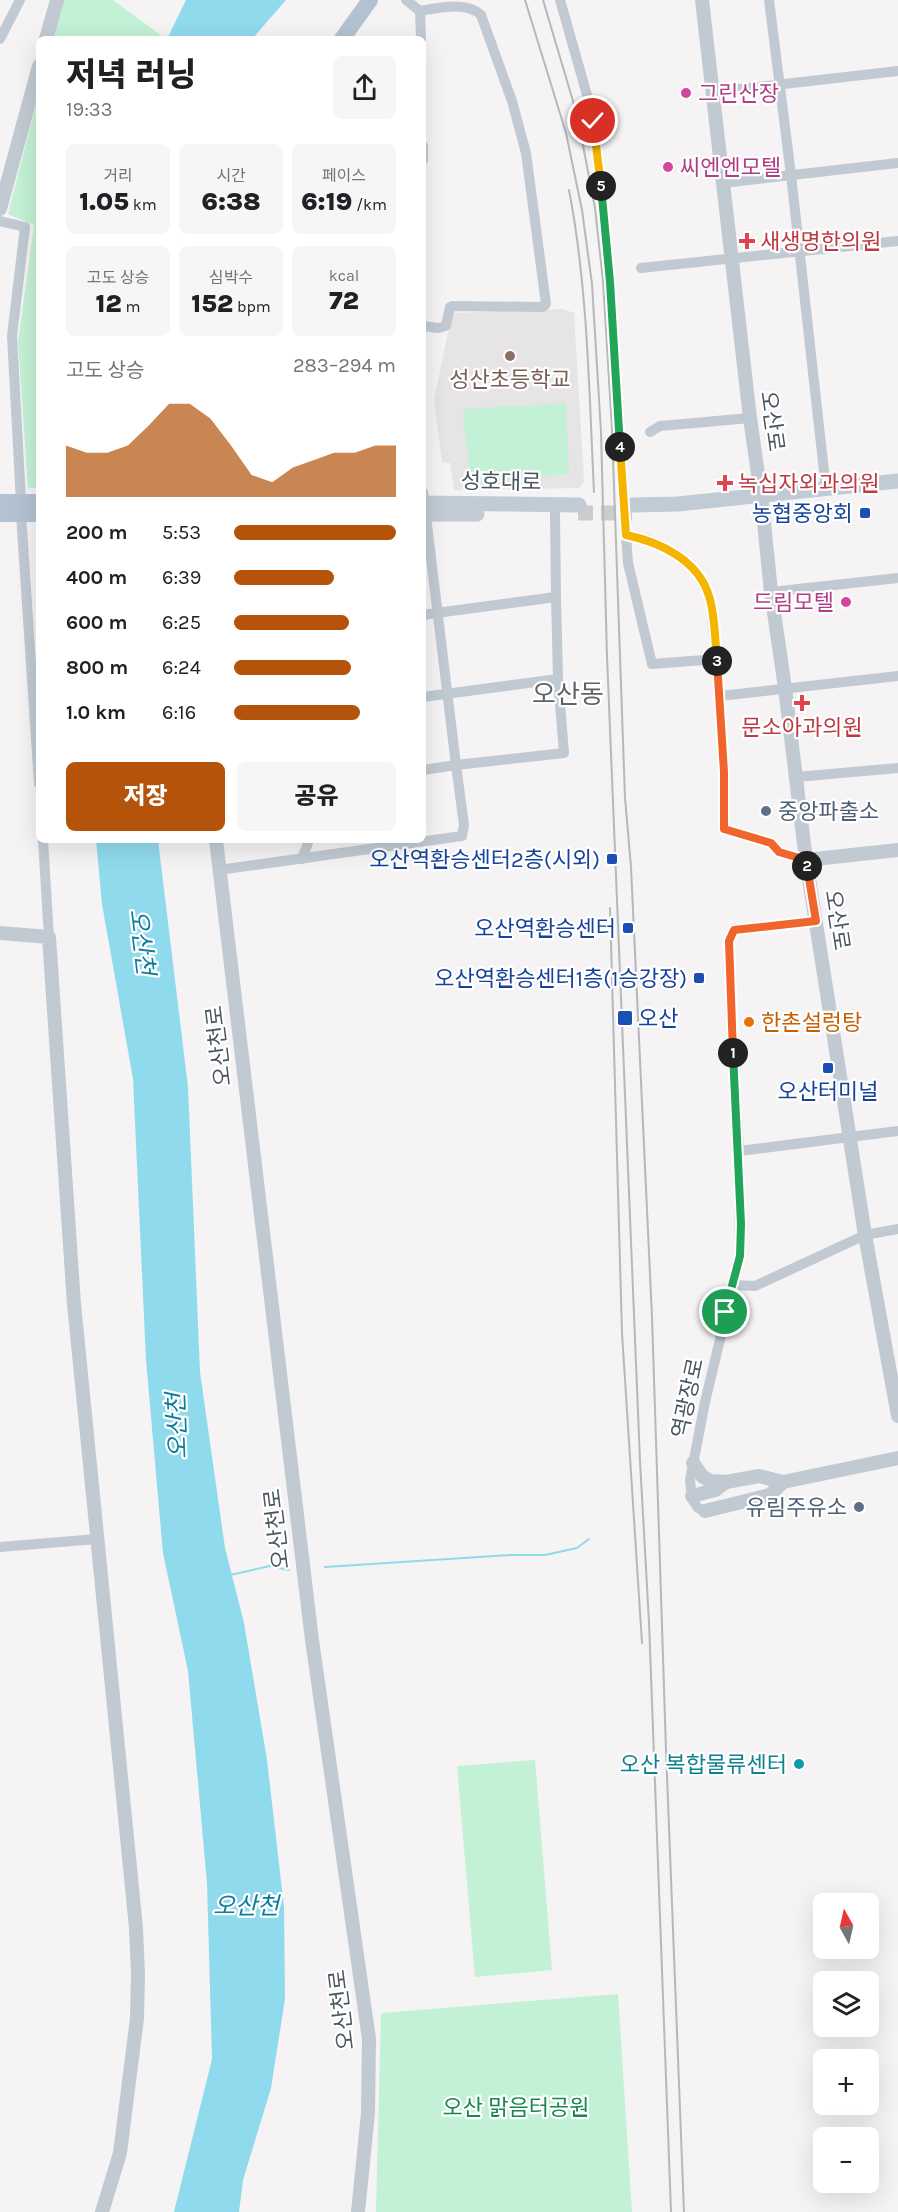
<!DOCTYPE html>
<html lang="ko">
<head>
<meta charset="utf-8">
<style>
  body { margin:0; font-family:Karla,"Noto Sans KR",sans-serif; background:#f6f6f6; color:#202124; height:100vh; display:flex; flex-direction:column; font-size:22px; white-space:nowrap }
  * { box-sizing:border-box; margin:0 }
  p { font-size:20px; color:#757577 }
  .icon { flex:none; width:33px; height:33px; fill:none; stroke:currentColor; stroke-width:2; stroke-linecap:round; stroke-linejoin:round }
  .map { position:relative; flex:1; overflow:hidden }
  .panel { position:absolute; left:36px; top:36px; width:390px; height:807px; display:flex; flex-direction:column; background:#fff; border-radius:9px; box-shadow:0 6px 24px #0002 }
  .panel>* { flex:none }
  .needle { width:39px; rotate:352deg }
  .tools { position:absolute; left:813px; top:1893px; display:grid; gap:12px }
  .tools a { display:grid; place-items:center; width:66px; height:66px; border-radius:9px; background:#fff; box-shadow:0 6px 24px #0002; font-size:30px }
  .pin { position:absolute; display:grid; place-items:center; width:51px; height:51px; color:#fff; margin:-26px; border:3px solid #fff; border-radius:50%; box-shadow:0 2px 6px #0007 }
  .km { position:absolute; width:30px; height:30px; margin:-15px; border-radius:50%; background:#222; color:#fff; font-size:16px; line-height:30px; text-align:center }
  .round { display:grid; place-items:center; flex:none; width:63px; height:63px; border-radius:9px; background:#f6f6f6 }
  .headline { display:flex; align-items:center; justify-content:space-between; height:102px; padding:0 30px }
  h1 { font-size:33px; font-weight:800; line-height:45px }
  .stats { display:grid; grid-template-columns:repeat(3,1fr); gap:9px; height:102px; padding:6px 30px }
  .stats div { display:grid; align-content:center; border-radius:9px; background:#f6f6f6; text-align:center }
  .stats b { font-size:26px; font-weight:800 }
  .stats small { font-size:16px; font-weight:400 }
  .stats p { font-size:16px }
  .chart { height:168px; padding:12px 30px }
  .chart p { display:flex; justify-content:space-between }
  .chart svg { width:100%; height:108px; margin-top:6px; fill:#b45309; opacity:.7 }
  .action { display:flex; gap:12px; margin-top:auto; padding:12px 30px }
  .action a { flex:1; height:69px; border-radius:9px; background:#b45309; color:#fff; font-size:24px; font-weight:800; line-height:69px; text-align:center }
  .action a+a { background:#f6f6f6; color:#202124 }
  ul { padding:0 30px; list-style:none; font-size:20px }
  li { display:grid; grid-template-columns:96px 72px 1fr; align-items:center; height:45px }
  li i { height:15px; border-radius:8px; background:#b45309 }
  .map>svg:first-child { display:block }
  .education { fill:#e6e4e5 }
  .green { fill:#c3f1d5 }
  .water { fill:#90daee }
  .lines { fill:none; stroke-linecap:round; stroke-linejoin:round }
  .stream { stroke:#90daee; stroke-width:2 }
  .secondary-tunnel { stroke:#caccce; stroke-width:15; stroke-dasharray:15 8; stroke-linecap:butt }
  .minor { stroke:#c1cad2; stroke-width:10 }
  .tertiary { stroke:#c1cad2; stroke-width:14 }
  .secondary { stroke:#c1cbd6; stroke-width:15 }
  .primary { stroke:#b3c2d1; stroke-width:16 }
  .rail { stroke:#b5b8bd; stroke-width:2 }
  .split-1-casing { stroke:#fff; stroke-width:12 }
  .split-2-casing { stroke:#fff; stroke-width:12 }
  .split-3-casing { stroke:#fff; stroke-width:12 }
  .split-4-casing { stroke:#fff; stroke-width:12 }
  .split-5-casing { stroke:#fff; stroke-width:12 }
  .split-6-casing { stroke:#fff; stroke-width:12 }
  .split-1 { stroke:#22a559; stroke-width:8 }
  .split-2 { stroke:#f0652b; stroke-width:8 }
  .split-3 { stroke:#f0652b; stroke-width:8 }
  .split-4 { stroke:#f5b400; stroke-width:8 }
  .split-5 { stroke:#22a559; stroke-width:8 }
  .split-6 { stroke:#f5b400; stroke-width:8 }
  .hotel-dot { fill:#d1479c; stroke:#fff; stroke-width:2 }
  .health-dot { fill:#e0444e; stroke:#fff; stroke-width:2 }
  .education-dot { fill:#8d6e63; stroke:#fff; stroke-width:2 }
  .transit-dot { fill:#1a4fb4; stroke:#fff; stroke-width:2 }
  .service-dot { fill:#5c6f8a; stroke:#fff; stroke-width:2 }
  .food-dot { fill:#e8710a; stroke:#fff; stroke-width:2 }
  .culture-dot { fill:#0f9aa8; stroke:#fff; stroke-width:2 }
  .labels { text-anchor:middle; stroke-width:4.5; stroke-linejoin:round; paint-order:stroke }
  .hotel-label { font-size:22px; fill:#b23c85; stroke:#fff; text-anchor:start }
  .health-label { font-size:22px; fill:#be3a42; stroke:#fff; text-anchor:start }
  .education-label { font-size:22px; fill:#785e54; stroke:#fff }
  .street-label { font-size:22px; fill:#4a5661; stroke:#fff }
  .transit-label { font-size:22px; fill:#164399; stroke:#fff; text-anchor:end }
  .service-label { font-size:22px; fill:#4e5e75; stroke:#fff; text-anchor:start }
  .food-label { font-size:22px; fill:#c56008; stroke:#fff; text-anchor:start }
  .culture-label { font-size:22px; fill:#0d838f; stroke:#fff; text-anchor:end }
  .park-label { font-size:22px; fill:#17864f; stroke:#fff }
  .water-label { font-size:24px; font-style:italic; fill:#0c7c9b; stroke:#fff }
  .quarter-label { font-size:26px; fill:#5f6368; stroke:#fff }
</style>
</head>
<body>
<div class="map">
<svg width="898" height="2212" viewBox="0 0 898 2212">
  <rect width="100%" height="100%" fill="#f5f3f3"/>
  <path class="education" d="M563 309 574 313 584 481 580 488 454 490 450 463 442 462 434 400 452 313Z"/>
  <g class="green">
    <path d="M63 0H113L166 39H53Z"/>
    <path d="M39 93V488H28L18 342 34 225 8 214Z"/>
    <path d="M566 403 569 474 472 482 463 420 465 409Z"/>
    <path d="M535 1760 552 1970 475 1977 457 1766Z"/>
    <path d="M618 1994 632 2212H376L381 2013Z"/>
  </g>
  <g class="water">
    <path d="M186 0H286L252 39H167Z"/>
    <path d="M96 840H158L188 1087 200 1372 225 1548 244 1623 267 1760 284 1907 285 1999 271 2088 243 2180 239 2212H174L212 2059 207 1883 188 1671 163 1553 146 1360 133 1079 102 904Z"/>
  </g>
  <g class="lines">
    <g class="stream">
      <path d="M325 1567 510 1555H545L577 1548 589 1539"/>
      <path d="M230 1575 270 1566 289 1570"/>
    </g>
    <path class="secondary-tunnel" d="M578 513H632"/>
    <g class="minor">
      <path d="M406 0 420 11 421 39"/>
      <path d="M560 0 591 109 605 219 626 535 647 539 670 550 696 572 710 597 720 696 724 772 725 829 771 843 779 852 806 860"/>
      <path d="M769 0 791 175 826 489"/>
      <path d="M420 11C439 8 466 1 481 15L512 101 526 153 546 304 543 307 452 306 450 307 446 326 438 328 423 326"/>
      <path d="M0 39 20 0"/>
      <path d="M713 92 898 71"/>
      <path d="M423 146V160"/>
      <path d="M723 183 898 163"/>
      <path d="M0 221 25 227 12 336 21 502"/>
      <path d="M641 268 898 241"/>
      <path d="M650 432 660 426 750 418"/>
      <path d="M423 492 456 765 564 753 558 679 556 597 436 613 423 615"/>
      <path d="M555 513 556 597"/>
      <path d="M21 514 39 784"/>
      <path d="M626 535 628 563 652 664 717 659"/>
      <path d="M771 592 898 578"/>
      <path d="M720 696 898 676"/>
      <path d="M423 697 558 679"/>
      <path d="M796 777 898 768"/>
      <path d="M43 840 49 937"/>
      <path d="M302 859 309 840"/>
      <path d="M219 870 462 836 464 825 456 765 423 770"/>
      <path d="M739 1151 898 1131"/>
      <path d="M734 1285 755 1286 865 1235 898 1229"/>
      <path d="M705 1511 698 1508 692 1499 690 1480 705 1402 740 1256 739 1151 731 1026 729 941 734 930 816 921"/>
      <path d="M0 1547 97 1539"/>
    </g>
    <g class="tertiary">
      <path d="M702 0 750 418 761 495"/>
      <path d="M46 39 57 0"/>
      <path d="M0 209 39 66"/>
      <path d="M762 503 771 592 785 688 806 860 865 1235 898 1416"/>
      <path d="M216 840 312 1640 369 2039 368 2113 358 2212"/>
      <path d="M806 860 898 850"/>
      <path d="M0 933 49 937 74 1304 136 1928 138 1974 137 2018 120 2153 102 2212"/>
      <path d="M693 1463 702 1476 710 1481 726 1482 759 1476 783 1482 898 1458"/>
      <path d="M692 1496 715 1490 726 1482"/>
      <path d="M705 1511 770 1495 783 1482"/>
    </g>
    <g class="secondary">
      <path d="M423 503 579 505"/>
      <path d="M632 505 678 504 898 481"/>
      <path d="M423 514H477"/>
    </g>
    <g class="primary">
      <path d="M342 39 370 0"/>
      <path d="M0 502H39"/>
      <path d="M0 514H39"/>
    </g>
    <g class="rail">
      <path d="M525 0 566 133 582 210 592 284 601 432 607 656 640 1461 649 1622 671 2212"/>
      <path d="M543 0 573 101 581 135 595 208 603 281 612 429 625 798 631 867 652 1317 666 1750 684 2212"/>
      <path d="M569 190C588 289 589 391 594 492"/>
      <path d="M610 908 622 1333 642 1643"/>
    </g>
  </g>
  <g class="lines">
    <defs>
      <path id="split-1" d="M725 1312 740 1256 741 1224 733 1053"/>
      <path id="split-2" d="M733 1053 729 941 734 930 816 921 807 866"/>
      <path id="split-3" d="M717 661 724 772V829L771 843 779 852 806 860 807 866"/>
      <path id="split-4" d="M620 447 626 535C660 542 698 560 709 596 715 614 715 641 717 661"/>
      <path id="split-5" d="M601 186 610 282 620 447"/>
      <path id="split-6" d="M593 121 601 186"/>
    </defs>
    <use href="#split-1" class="split-1-casing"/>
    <use href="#split-2" class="split-2-casing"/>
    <use href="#split-3" class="split-3-casing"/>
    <use href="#split-4" class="split-4-casing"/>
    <use href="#split-5" class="split-5-casing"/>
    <use href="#split-6" class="split-6-casing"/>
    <use href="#split-1" class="split-1"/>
    <use href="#split-2" class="split-2"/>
    <use href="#split-3" class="split-3"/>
    <use href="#split-4" class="split-4"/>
    <use href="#split-5" class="split-5"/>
    <use href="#split-6" class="split-6"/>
  </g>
  <g class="hotel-dot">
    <circle cx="686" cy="93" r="6"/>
    <circle cx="668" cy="167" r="6"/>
    <circle cx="846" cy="602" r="6"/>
  </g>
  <g class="health-dot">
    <path d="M744 232h6v6h6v6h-6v6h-6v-6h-6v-6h6z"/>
    <path d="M722 474h6v6h6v6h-6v6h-6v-6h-6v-6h6z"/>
    <path d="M799 694h6v6h6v6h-6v6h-6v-6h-6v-6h6z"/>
  </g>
  <circle class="education-dot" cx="510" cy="356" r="6"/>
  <g class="transit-dot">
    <rect x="859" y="507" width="12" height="12" rx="3"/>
    <rect x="606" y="853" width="12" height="12" rx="3"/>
    <rect x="622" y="922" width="12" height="12" rx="3"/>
    <rect x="693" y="972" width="12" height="12" rx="3"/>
    <rect x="617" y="1010" width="16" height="16" rx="3"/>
    <rect x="822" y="1062" width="12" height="12" rx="3"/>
  </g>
  <g class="service-dot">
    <circle cx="766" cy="811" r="6"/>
    <circle cx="859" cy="1507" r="6"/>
  </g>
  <circle class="food-dot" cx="749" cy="1022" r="6"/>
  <circle class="culture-dot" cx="799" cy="1764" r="6"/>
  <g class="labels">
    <g class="hotel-label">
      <text x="698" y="101">그린산장</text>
      <text x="680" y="175">씨엔엔모텔</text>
      <text x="834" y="610" text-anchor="end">드림모텔</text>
    </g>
    <g class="health-label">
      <text x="760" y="249">새생명한의원</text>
      <text x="738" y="491">녹십자외과의원</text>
      <text x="802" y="735" text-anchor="middle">문소아과의원</text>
    </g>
    <g class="education-label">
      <text x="510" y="387">성산초등학교</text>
    </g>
    <g class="street-label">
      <text transform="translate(773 421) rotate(82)" y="8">오산로</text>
      <text transform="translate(501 481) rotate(1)" y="8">성호대로</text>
      <text transform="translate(838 920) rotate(81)" y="8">오산로</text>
      <text transform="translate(218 1046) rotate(-97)" y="8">오산천로</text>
      <text transform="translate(687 1398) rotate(-78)" y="8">역광장로</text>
      <text transform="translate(276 1529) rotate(-97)" y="8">오산천로</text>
      <text transform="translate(341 2010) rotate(-97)" y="8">오산천로</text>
    </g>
    <g class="transit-label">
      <text x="853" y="521">농협중앙회</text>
      <text x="600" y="867">오산역환승센터2층(시외)</text>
      <text x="616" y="936">오산역환승센터</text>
      <text x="687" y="986">오산역환승센터1층(1승강장)</text>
      <text x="638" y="1026" text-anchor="start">오산</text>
      <text x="828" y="1099" text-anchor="middle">오산터미널</text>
    </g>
    <g class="service-label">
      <text x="778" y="819">중앙파출소</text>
      <text x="847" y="1515" text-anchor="end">유림주유소</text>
    </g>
    <g class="food-label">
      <text x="761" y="1030">한촌설렁탕</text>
    </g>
    <g class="culture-label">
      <text x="787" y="1772">오산 복합물류센터</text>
    </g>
    <g class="park-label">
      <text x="516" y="2115">오산 맑음터공원</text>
    </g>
    <g class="water-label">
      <text transform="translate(142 942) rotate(83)" y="8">오산천</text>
      <text transform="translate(177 1426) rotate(-92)" y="8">오산천</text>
      <text x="246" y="1914">오산천</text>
    </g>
    <g class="quarter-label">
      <text x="568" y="703">오산동</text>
    </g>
  </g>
</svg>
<div class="tools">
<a><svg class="needle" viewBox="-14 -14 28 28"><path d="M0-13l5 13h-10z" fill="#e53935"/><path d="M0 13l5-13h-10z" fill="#757577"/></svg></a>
<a><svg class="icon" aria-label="layers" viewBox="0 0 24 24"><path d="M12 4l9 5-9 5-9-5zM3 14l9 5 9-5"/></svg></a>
<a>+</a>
<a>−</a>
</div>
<div class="pin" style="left:725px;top:1312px;background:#1e9e55"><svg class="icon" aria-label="arrive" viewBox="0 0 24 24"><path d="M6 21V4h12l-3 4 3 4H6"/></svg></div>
<div class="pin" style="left:593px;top:121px;background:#d93025"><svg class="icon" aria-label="check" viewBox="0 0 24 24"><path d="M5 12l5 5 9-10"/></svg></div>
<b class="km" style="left:733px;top:1053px">1</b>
<b class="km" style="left:807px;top:866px">2</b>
<b class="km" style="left:717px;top:661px">3</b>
<b class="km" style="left:620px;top:447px">4</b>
<b class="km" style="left:601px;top:186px">5</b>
<section class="panel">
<div class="headline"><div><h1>저녁 러닝</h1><p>19:33</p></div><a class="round"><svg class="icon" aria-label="share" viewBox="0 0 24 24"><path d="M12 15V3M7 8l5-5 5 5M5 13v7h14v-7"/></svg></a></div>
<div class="stats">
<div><p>거리</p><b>1.05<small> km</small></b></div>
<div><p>시간</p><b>6:38</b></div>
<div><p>페이스</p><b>6:19<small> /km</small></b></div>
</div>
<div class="stats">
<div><p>고도 상승</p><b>12<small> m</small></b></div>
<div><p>심박수</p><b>152<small> bpm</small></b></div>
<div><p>kcal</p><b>72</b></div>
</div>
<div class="chart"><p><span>고도 상승</span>283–294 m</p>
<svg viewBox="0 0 160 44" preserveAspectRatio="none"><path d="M0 44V23L10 26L20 26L30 23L40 15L50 6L60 6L70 12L80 23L90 35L100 38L110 32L120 29L130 26L140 26L150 23L160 23V44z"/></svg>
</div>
<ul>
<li><b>200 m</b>5:53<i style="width:100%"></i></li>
<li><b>400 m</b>6:39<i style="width:62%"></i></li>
<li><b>600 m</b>6:25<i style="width:71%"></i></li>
<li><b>800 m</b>6:24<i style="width:72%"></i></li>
<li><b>1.0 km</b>6:16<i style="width:78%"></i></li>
</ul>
<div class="action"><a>저장</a><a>공유</a></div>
</section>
</div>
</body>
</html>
